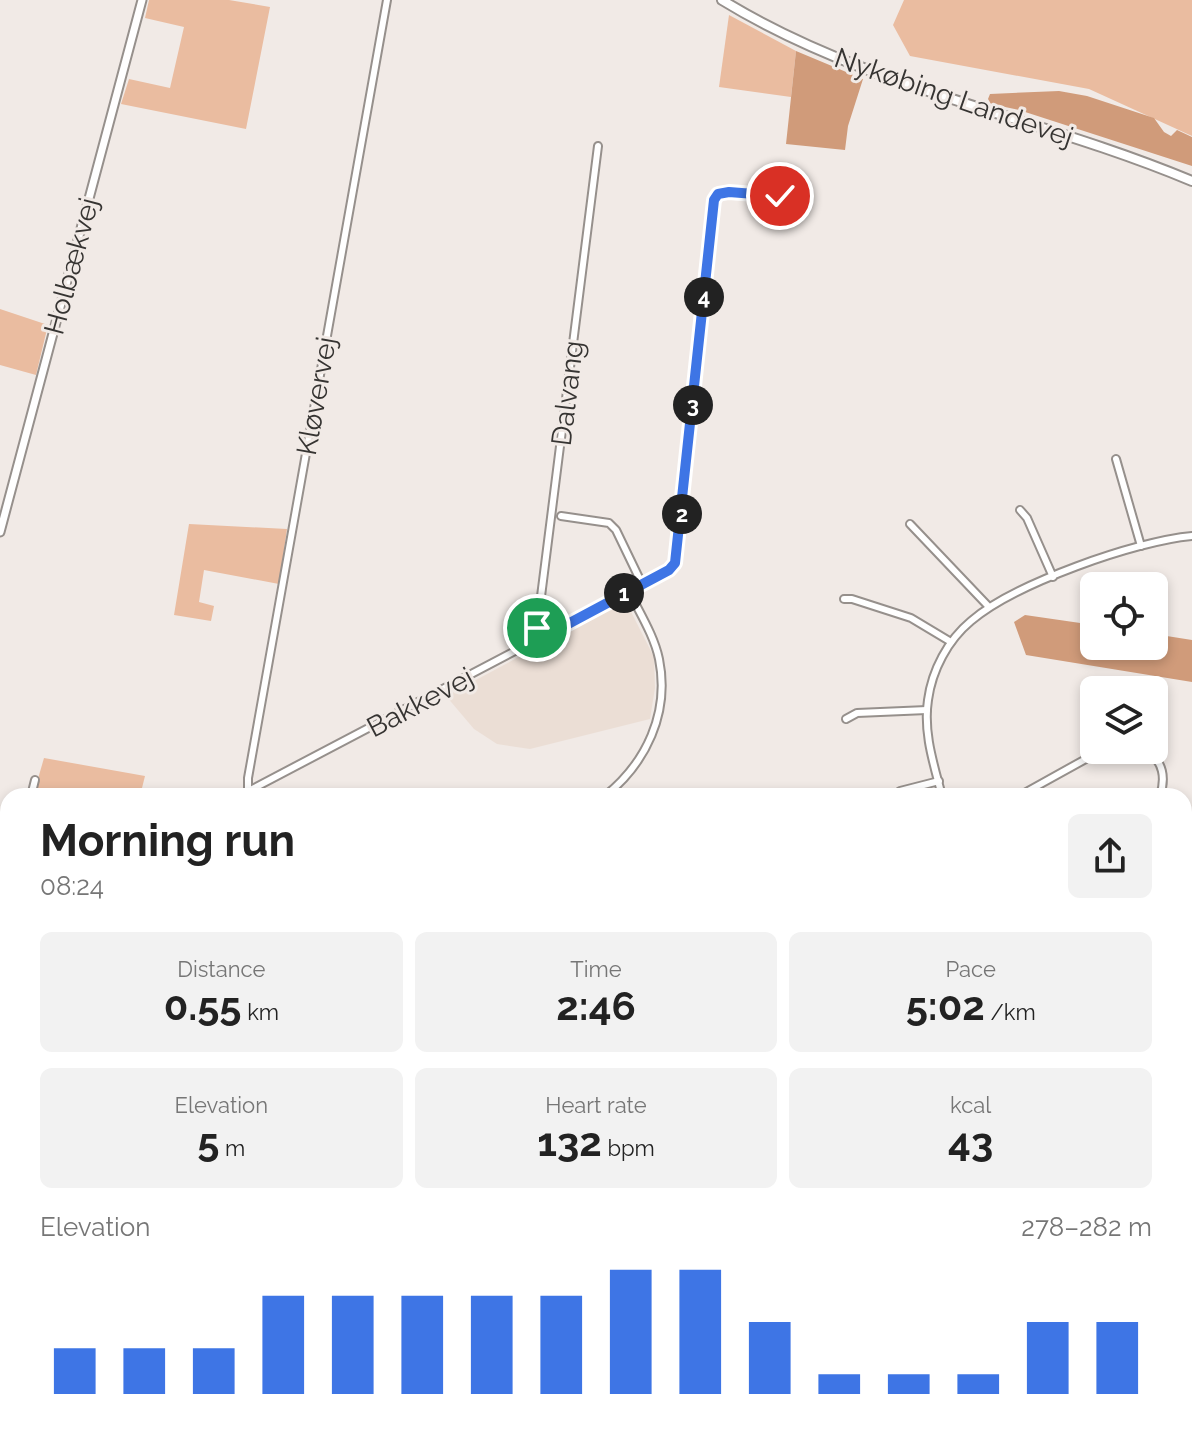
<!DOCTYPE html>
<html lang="en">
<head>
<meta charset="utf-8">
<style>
  body { margin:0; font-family:Raleway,sans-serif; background:#f2f2f2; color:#222; height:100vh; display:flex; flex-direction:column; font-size:30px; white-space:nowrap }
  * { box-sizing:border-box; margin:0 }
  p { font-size:26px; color:#767676 }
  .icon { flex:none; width:44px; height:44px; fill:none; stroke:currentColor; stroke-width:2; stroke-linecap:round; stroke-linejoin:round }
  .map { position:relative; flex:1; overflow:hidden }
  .sheet { position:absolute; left:0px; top:788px; width:1192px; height:650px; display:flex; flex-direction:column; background:#fff; border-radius:24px 24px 0 0; box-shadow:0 4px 12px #0003 }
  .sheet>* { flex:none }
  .buttons { position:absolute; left:1080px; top:572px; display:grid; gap:16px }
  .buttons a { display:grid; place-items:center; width:88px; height:88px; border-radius:12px; background:#fff; box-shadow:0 4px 12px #0003; font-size:40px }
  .pin { position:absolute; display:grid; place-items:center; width:68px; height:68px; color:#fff; margin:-34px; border:4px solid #fff; border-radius:50%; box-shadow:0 2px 8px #0007 }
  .km { position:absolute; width:40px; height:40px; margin:-20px; border-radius:50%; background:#222; color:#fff; font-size:22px; line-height:40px; text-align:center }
  .round { display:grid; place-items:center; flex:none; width:84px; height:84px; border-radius:12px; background:#f2f2f2 }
  .head { display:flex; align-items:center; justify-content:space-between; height:136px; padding:0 40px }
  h1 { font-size:44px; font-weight:700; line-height:60px }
  .stats { display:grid; grid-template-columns:repeat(3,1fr); gap:12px; height:136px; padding:8px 40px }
  .stats div { display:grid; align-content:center; border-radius:12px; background:#f2f2f2; text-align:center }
  .stats b { font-size:40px; font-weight:700 }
  .stats small { font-size:22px; font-weight:400 }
  .stats p { font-size:22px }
  .chart { height:224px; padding:16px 40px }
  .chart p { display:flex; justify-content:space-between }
  .chart svg { width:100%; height:144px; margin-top:8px; stroke:#3e75e5; stroke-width:6 }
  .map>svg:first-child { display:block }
  .built { fill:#ebded5 }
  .green { fill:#eabca0 }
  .forest { fill:#d09b7a }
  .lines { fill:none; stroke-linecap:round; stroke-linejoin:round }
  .stream { stroke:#7993c3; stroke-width:2 }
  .minor-casing { stroke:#96908c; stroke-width:10 }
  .tertiary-casing { stroke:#96908c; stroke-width:11 }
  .secondary-casing { stroke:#96908c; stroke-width:12 }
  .minor { stroke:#fff; stroke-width:6 }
  .tertiary { stroke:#fff; stroke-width:7 }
  .secondary { stroke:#fff; stroke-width:8 }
  .rail-casing { stroke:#837f7c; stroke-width:5 }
  .rail { stroke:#f1eae6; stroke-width:2; stroke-dasharray:6; stroke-linecap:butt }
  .route-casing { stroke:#fff; stroke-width:16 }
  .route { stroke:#3e75e5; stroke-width:10 }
  .labels { text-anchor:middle; stroke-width:6; stroke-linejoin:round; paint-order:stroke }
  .street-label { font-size:28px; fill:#363432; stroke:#f1eae6 }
</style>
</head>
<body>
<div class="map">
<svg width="1192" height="1437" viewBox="0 0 1192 1437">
  <rect width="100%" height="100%" fill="#f1eae6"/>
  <g class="built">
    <path d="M625 600 654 657 655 688 650 719 530 749 497 744 474 729 446 696Z"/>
    <path d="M1192 896V1051L1184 1055V898Z"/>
    <path d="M158 1430H579L566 1437H158Z"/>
  </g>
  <g class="green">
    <path d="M149 0H229L270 7 246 129 121 104 129 79 170 88 184 27 145 18Z"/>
    <path d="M904 0H1192V136L1089 89 910 56 893 25Z"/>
    <path d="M729 15 796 51 791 97 719 87Z"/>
    <path d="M0 309 48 325 36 375 0 365Z"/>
    <path d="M189 524 287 529 279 584 204 570 199 602 214 606 211 621 174 615Z"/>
    <path d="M44 758 145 776 140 796H33Z"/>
    <path d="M8 1097V1430H158V1437H0V1098Z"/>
  </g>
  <g class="forest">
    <path d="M796 51 863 79 848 126 845 150 786 144Z"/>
    <path d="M1059 91 1087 96 1154 118 1164 132 1171 136 1177 130 1192 137V166L1019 110 991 104 988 99 990 94Z"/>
    <path d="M1025 615 1094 625V646H1154V634L1192 640V682L1026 655 1014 622Z"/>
  </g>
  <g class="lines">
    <path class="stream" d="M1184 1209H1185"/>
    <defs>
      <g id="minor">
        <path d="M1116 459 1141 546"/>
        <path d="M1020 510 1027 518 1053 577"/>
        <path d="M561 516 609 523 616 530 642 584"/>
        <path d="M910 524 989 607"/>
        <path d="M844 599H852L911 618 951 642"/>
        <path d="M538 640 537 628 598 146"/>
        <path d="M846 719 857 713 927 710"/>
        <path d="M1148 750C1163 763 1166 777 1160 796"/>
        <path d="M248 792V778L387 0"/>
        <path d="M31 796 35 780"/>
        <path d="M239 796 669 570 675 563 714 200C726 185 762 195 780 196"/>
        <path d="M605 796C646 763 670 713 659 659 654 635 639 612 629 591"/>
        <path d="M894 796 900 791 939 781"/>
        <path d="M942 796C934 765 923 733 928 700 932 670 948 640 971 621 1014 584 1135 541 1192 536"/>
        <path d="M1019 796 1102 750"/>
        <path d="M0 908 8 873"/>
        <path d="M0 923 8 918"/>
        <path d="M1184 1304 1192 1297"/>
        <path d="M1184 1370H1192"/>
        <path d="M1184 1414 1192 1418"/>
        <path d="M577 1430 580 1437"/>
        <path d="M712 1430 714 1437"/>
        <path d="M802 1430 805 1437"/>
        <path d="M1100 1430 1101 1437"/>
        <path d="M909 1437 923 1430"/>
      </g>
      <g id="tertiary">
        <path d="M0 532 142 0"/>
        <path d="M1184 877 1192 872"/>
        <path d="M0 994H8"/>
        <path d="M1184 1124 1192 1119"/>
        <path d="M1184 1131 1192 1127"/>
        <path d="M857 1430 859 1437"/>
        <path d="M593 1437 607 1430"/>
      </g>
      <path id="secondary" d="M722 0C867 89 1037 116 1192 181"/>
    </defs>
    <use href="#minor" class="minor-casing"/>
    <use href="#tertiary" class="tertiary-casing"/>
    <use href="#secondary" class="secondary-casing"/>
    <use href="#minor" class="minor"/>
    <use href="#tertiary" class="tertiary"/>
    <use href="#secondary" class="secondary"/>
    <defs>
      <g id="rail">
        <path d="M0 1077 8 1076"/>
        <path d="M1184 1157 1192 1158"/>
      </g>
    </defs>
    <use href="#rail" class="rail-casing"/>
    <use href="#rail" class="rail"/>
  </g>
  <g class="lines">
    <defs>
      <path id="route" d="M537 628 538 640 669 570 675 563 714 200 718 194 729 192 780 196"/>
    </defs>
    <use href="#route" class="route-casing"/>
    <use href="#route" class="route"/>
  </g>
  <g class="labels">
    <g class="street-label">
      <text transform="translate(954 97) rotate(19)" y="10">Nykøbing Landevej</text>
      <text transform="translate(71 266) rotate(-75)" y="10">Holbækvej</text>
      <text transform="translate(567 393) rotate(-83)" y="10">Dalvang</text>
      <text transform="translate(316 396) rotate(-80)" y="10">Kløvervej</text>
      <text transform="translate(420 702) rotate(-28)" y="10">Bakkevej</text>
    </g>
  </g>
</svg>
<div class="buttons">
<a><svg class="icon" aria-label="locate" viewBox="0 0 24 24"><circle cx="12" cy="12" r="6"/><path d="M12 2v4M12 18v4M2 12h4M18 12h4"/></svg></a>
<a><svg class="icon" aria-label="layers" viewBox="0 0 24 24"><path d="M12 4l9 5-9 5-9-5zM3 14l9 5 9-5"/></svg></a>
</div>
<div class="pin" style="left:537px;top:628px;background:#1e9e55"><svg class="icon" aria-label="arrive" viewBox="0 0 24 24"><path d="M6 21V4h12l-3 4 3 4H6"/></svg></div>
<div class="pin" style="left:780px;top:196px;background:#d93025"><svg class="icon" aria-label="check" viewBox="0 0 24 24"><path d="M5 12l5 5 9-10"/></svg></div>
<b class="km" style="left:624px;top:593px">1</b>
<b class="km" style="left:682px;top:514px">2</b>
<b class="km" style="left:693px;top:405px">3</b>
<b class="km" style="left:704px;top:297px">4</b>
<section class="sheet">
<div class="head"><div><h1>Morning run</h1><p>08:24</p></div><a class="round"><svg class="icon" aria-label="share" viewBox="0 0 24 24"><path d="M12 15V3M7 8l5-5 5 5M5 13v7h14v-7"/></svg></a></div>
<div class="stats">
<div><p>Distance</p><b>0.55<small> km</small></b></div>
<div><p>Time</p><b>2:46</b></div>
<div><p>Pace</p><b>5:02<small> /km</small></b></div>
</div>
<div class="stats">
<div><p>Elevation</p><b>5<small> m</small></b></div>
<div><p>Heart rate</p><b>132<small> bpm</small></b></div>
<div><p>kcal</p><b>43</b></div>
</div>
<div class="chart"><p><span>Elevation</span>278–282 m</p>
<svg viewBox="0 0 160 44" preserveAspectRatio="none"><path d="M5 44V30M15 44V30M25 44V30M35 44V14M45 44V14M55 44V14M65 44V14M75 44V14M85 44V6M95 44V6M105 44V22M115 44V38M125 44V38M135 44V38M145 44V22M155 44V22"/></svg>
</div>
</section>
</div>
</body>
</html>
